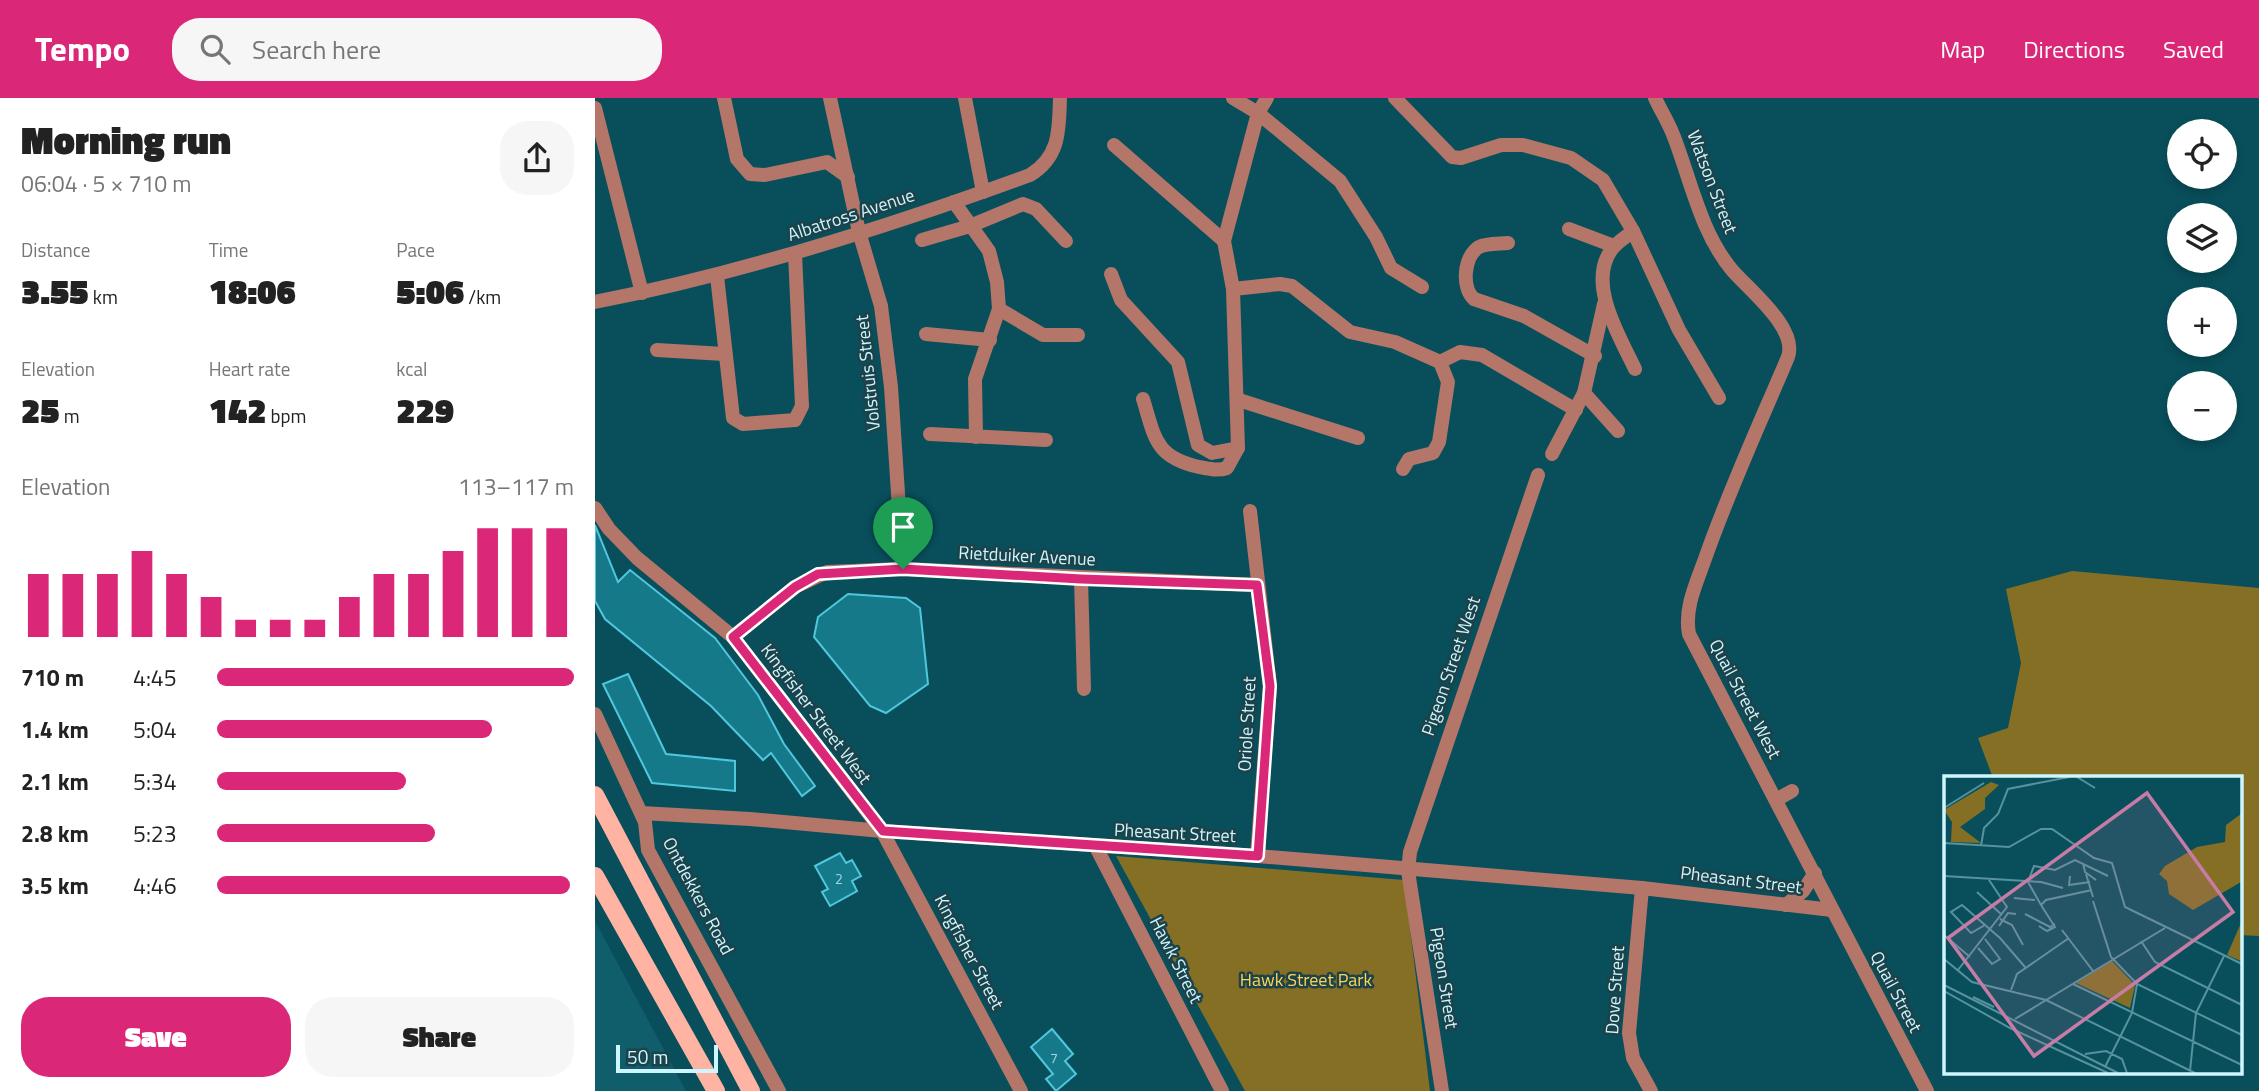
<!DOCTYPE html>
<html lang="en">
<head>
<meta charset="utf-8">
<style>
  body { margin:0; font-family:"Titillium Web",sans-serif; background:#f6f6f6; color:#222; height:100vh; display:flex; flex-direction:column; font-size:26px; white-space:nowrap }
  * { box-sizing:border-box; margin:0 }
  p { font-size:23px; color:#767676 }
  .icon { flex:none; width:38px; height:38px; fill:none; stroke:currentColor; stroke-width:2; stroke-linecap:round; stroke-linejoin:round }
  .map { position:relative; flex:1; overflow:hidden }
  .details { display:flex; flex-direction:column; background:#fff; width:595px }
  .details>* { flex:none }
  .controls { position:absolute; left:1572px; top:21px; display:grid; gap:14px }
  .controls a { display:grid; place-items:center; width:70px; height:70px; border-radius:50%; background:#fff; box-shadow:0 4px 10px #0003; font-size:35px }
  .scale { position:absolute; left:21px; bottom:18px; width:102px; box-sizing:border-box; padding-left:7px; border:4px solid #cdf6ff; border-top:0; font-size:19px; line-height:24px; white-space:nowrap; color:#cdf6ff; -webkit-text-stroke:5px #1d4249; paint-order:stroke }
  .pin { position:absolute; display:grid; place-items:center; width:60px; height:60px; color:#fff; margin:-72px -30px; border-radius:50% 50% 50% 0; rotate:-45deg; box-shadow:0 0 7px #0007 }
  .pin .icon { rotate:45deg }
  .round { display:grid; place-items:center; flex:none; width:74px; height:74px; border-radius:28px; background:#f6f6f6 }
  .summary { display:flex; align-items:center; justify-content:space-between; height:119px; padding:0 21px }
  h1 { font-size:38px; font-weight:800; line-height:52px }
  .figures { display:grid; grid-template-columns:repeat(3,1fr); gap:10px; height:119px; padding:7px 21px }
  .figures div { display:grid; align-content:center }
  .figures b { font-size:35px; font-weight:800 }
  .figures small { font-size:19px; font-weight:400 }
  .figures p { font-size:19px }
  .chart { height:196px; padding:14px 21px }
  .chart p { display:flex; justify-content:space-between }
  .chart svg { width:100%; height:126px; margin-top:7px; stroke:#db2777; stroke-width:6 }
  .cta { display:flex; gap:14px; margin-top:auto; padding:14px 21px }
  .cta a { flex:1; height:80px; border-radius:28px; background:#db2777; color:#fff; font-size:28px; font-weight:800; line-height:80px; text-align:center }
  .cta a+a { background:#f6f6f6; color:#222 }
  ul { padding:0 21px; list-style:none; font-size:23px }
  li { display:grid; grid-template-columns:112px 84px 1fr; align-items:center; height:52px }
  li i { height:18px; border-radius:9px; background:#db2777 }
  header { display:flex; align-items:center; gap:42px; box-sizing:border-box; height:98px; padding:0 35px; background:#db2777; color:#fff }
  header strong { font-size:33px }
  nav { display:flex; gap:38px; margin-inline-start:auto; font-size:24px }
  .search { width:490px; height:63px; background:#f6f6f6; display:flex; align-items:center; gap:18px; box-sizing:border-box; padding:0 24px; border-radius:28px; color:#767676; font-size:26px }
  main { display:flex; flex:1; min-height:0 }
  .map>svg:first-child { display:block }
  .built { fill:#105d6b }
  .green { fill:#846f25 }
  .building { fill:#15798a; stroke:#4fc7de; stroke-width:2 }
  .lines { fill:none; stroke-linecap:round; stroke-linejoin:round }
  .minor { stroke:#b37669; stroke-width:14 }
  .primary { stroke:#feb3a3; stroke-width:18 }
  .route-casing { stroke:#fff; stroke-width:14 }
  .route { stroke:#db2777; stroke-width:9 }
  .labels { text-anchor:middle; stroke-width:5; stroke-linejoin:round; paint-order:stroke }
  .number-label { font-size:14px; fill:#9fd7e2 }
  .street-label { font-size:18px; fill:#cdf6ff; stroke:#1d4249 }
  .park-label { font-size:18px; fill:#fbd556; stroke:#1d4249 }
  .inset-road { fill:none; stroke:#57929d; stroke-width:2 }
  .view { fill:#c77ca5; fill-opacity:0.15; stroke:#c77ca5; stroke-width:3.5 }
  .inset-edge { fill:none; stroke:#cdf6ff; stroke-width:3.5 }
</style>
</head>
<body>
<header>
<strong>Tempo</strong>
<div class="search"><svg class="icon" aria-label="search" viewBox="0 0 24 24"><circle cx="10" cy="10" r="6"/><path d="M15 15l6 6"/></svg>Search here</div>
<nav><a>Map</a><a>Directions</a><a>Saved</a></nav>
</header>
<main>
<section class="details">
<div class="summary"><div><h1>Morning run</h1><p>06:04 · 5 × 710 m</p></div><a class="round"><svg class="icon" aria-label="share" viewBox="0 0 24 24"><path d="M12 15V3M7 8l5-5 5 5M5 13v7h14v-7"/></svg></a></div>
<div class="figures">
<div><p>Distance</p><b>3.55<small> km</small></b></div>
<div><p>Time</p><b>18:06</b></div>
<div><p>Pace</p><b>5:06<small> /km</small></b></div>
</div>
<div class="figures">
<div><p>Elevation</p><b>25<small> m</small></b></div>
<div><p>Heart rate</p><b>142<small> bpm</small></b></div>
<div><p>kcal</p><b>229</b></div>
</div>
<div class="chart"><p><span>Elevation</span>113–117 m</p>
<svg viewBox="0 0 160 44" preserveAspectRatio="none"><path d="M5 44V22M15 44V22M25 44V22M35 44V14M45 44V22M55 44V30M65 44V38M75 44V38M85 44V38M95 44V30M105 44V22M115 44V22M125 44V14M135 44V6M145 44V6M155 44V6"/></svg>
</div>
<ul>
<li><b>710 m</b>4:45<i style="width:100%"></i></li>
<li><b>1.4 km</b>5:04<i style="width:77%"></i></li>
<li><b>2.1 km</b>5:34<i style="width:53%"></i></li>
<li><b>2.8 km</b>5:23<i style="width:61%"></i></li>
<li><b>3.5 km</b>4:46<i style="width:99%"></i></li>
</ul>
<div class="cta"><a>Save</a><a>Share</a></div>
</section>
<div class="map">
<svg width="1664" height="993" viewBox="0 0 1664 993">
  <rect width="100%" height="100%" fill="#084f5b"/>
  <path class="built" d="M0 823 91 993H0Z"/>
  <g class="green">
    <path d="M1477 473 1664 490V838L1645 837V680H1398L1383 640 1413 630 1426 565 1411 491Z"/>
    <path d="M521 758 809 782 835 993H650Z"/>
  </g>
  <g class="building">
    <path d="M0 427 23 484 35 472 120 540 163 597 189 646 220 688 207 698 176 655 168 662 116 608 10 521 0 503Z"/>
    <path d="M253 496 311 500 325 510 333 586 291 615 275 608 219 539 223 519Z"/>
    <path d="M33 576 71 656 140 663V693L57 685 8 586Z"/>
    <path d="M245 755 251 765 257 762 266 778 257 783 262 793 235 808 227 794 233 791 220 768Z"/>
    <path d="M457 931 478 956 470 963 481 976 461 993 451 981 458 976 436 949Z"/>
  </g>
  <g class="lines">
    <g class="minor">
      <path d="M129 0 142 61 155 76 170 77 232 64 253 79"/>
      <path d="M235 0 264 134 286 208 296 289 308 471"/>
      <path d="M370 0 388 94"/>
      <path d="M638 0 663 15 745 83 781 139 796 170 827 189"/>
      <path d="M800 0 857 59 866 60 906 47H928L976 60 1008 82 1038 133 1084 232 1124 300"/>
      <path d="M1060 0C1066 13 1074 25 1079 39 1096 83 1106 135 1137 172 1155 193 1203 230 1193 259 1165 325 1135 390 1111 458 1102 484 1089 509 1094 536L1332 993"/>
      <path d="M0 10 47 195"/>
      <path d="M519 47 629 143"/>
      <path d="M359 104 394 153 402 184 404 211 380 281 381 339"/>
      <path d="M974 131 1019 148"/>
      <path d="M1038 133C1031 139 1022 144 1017 151 991 185 1025 239 1040 271"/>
      <path d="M327 142 375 128 428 106 441 111 471 143"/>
      <path d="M913 145C904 146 892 145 884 149 869 158 866 189 879 201L929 218 1000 258"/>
      <path d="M516 176 526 202 583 264 603 347 617 355 643 350"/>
      <path d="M122 178 138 320 148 326 200 322 207 308 200 156"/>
      <path d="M638 191 629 143 663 15 672 0"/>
      <path d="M0 204C148 175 293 129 435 77 465 59 464 32 465 0"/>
      <path d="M404 211 448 237H483"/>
      <path d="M331 236 395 242"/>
      <path d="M62 252 129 256"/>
      <path d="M989 295 1023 333"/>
      <path d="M548 301C560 340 560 359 604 369 614 371 623 373 632 370L643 350 638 191 685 186 697 188 755 234 800 244 845 264 865 254 887 257 981 312"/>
      <path d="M644 302 763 340"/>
      <path d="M335 336 451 342"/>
      <path d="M957 356 989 295 1009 206"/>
      <path d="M808 371 814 361 838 355 844 344 853 284 845 264"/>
      <path d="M0 410 14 431 42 460 138 539 287 733 426 993"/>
      <path d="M655 413 675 588 662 758"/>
      <path d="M486 481 489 591"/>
      <path d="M138 539 200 489 232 474 308 471 661 487"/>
      <path d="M0 616 50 724 53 752 184 993"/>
      <path d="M1181 702 1197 693"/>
      <path d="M46 715 155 721 287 733 662 758 1047 790 1237 812"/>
      <path d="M501 749 627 993"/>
      <path d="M1047 790 1034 935 1038 960 1056 993"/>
      <path d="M1191 807 1208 793 1220 775"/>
      <path d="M847 993 813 773 815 754 943 377"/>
    </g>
    <g class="primary">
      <path d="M0 697 156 993"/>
      <path d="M0 778 121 993"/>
    </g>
  </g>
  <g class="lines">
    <defs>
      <path id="route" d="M308 471 486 481 662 487 675 588 663 758 288 733 138 539 200 489 223 476Z"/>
    </defs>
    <use href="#route" class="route-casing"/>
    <use href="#route" class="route"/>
  </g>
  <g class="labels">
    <g class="number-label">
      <text x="244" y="786">2</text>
      <text x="459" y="965">7</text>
    </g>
    <g class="street-label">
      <text transform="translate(1117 84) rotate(69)" y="6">Watson Street</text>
      <text transform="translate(256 117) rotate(-18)" y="6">Albatross Avenue</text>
      <text transform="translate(273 275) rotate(-96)" y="6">Volstruis Street</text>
      <text transform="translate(432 458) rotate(3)" y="6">Rietduiker Avenue</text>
      <text transform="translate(856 568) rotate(-71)" y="6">Pigeon Street West</text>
      <text transform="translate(1150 601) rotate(62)" y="6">Quail Street West</text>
      <text transform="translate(221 616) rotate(53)" y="6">Kingfisher Street West</text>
      <text transform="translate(652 626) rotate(-87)" y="6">Oriole Street</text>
      <text transform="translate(580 735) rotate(3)" y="6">Pheasant Street</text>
      <text transform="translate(1146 782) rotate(7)" y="6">Pheasant Street</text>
      <text transform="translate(103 798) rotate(62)" y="6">Ontdekkers Road</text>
      <text transform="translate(374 854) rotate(62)" y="6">Kingfisher Street</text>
      <text transform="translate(581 862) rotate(63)" y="6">Hawk Street</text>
      <text transform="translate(849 880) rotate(81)" y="6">Pigeon Street</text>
      <text transform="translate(1020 892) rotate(-86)" y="6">Dove Street</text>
      <text transform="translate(1301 894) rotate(62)" y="6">Quail Street</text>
    </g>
    <g class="park-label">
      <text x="711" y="888">Hawk Street Park</text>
    </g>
  </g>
  <g transform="translate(1349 678)">
    <rect width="298" height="298" fill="#084f5b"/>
    <path d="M47 6 55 9 41 22V33L16 51 37 67 7 66 8 46 0 34ZM297 38V106L249 134 225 118 223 105 215 98 221 90 253 71 281 66 282 49ZM297 147V185L283 179ZM168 185 191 209 186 232 132 207Z" fill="#846f25"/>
    <path class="inset-road" d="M133 1 151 12M0 32 40 7M0 67 65 71 97 53H108L150 82 168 87 181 131 298 188M37 70 40 52 54 38 64 13 125 1M139 87 141 96 152 104M142 98 149 121M0 100 97 106 119 112M126 100 125 109 146 106M33 116 58 139M70 122 91 124M149 125 167 181 193 208 298 259M97 129 84 106 90 90 111 94 131 84 164 100M81 138 106 151 111 148M56 143 68 149 79 169M41 149 27 157 7 136 18 129 56 162 81 191M55 150 64 137 72 138M95 150 103 155 111 151 97 129 102 124 148 114M118 154 149 195M0 159 26 181M197 165 211 186 298 229M34 172 48 188 56 183 41 163M0 183 28 206 102 224 251 297M14 194 63 131 45 104M129 208 298 289M0 209 174 297M67 214 73 198 125 162M0 215 66 252 164 297M29 221 50 231M71 243 221 152M141 278 162 275 178 283 183 297M161 291 188 237 193 208M246 295 252 237 280 180"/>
    <path class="view" d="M203 17 289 136 90 280 4 162Z"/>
    <rect width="298" height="298" class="inset-edge"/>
  </g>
</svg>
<div class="controls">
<a><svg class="icon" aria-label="locate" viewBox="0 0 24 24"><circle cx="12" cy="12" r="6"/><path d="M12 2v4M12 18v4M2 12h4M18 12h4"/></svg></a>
<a><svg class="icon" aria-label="layers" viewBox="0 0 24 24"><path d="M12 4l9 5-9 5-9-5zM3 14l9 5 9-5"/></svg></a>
<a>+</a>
<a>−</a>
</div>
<div class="scale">50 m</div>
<div class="pin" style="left:308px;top:471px;background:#1e9e55"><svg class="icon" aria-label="arrive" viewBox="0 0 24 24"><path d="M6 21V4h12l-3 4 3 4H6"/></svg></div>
</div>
</main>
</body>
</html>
